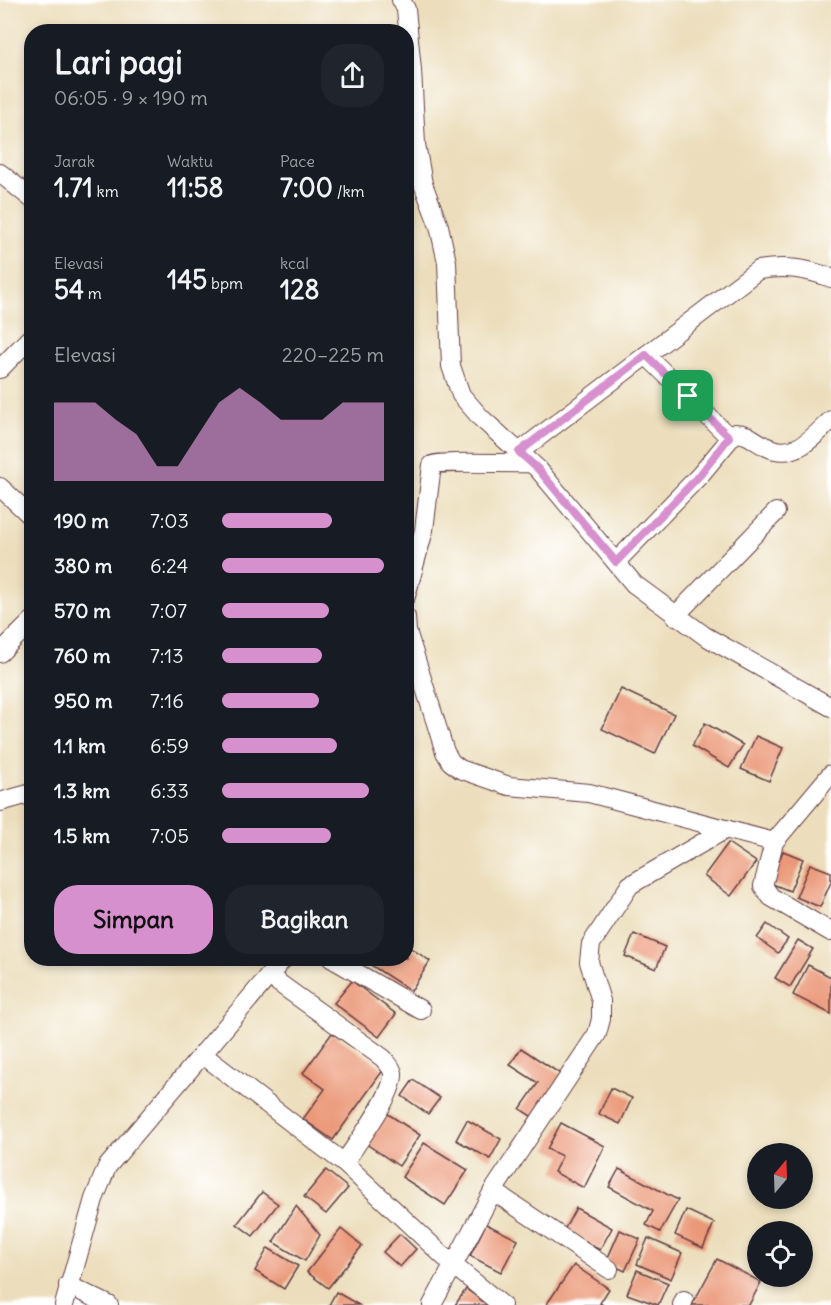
<!DOCTYPE html>
<html lang="id">
<head>
<meta charset="utf-8">
<style>
  body { margin:0; font-family:Delius,sans-serif; background:#20242c; color:#f1f3f6; height:100vh; display:flex; flex-direction:column; font-size:22px; white-space:nowrap }
  * { box-sizing:border-box; margin:0 }
  p { font-size:20px; color:#9ea1a6 }
  .icon { flex:none; width:33px; height:33px; fill:none; stroke:currentColor; stroke-width:2; stroke-linecap:round; stroke-linejoin:round }
  .map { position:relative; flex:1; overflow:hidden }
  .drawer { position:absolute; left:24px; top:24px; width:390px; height:942px; display:flex; flex-direction:column; background:#171b24; border-radius:24px; box-shadow:0 3px 9px #0003 }
  .drawer>* { flex:none }
  .needle { width:39px; rotate:19deg }
  .controls { position:absolute; left:747px; top:1143px; display:grid; gap:12px }
  .controls a { display:grid; place-items:center; width:66px; height:66px; border-radius:50%; background:#171b24; box-shadow:0 3px 9px #0003; font-size:30px }
  .pin { position:absolute; display:grid; place-items:center; width:51px; height:51px; color:#fff; margin:-26px; border-radius:12px; box-shadow:0 3px 9px #0006 }
  .round { display:grid; place-items:center; flex:none; width:63px; height:63px; border-radius:24px; background:#20242c }
  .headline { display:flex; align-items:center; justify-content:space-between; height:102px; padding:0 30px }
  h1 { font-size:33px; font-weight:700; line-height:45px }
  .figures { display:grid; grid-template-columns:repeat(3,1fr); gap:9px; height:102px; padding:6px 30px }
  .figures div { display:grid; align-content:center }
  .figures b { font-size:26px; font-weight:700 }
  .figures small { font-size:16px; font-weight:400 }
  .figures p { font-size:16px }
  .chart { height:168px; padding:12px 30px }
  .chart p { display:flex; justify-content:space-between }
  .chart svg { width:100%; height:108px; margin-top:6px; fill:#d690ce; opacity:.7 }
  .primary-button { display:flex; gap:12px; margin-top:auto; padding:12px 30px }
  .primary-button a { flex:1; height:69px; border-radius:24px; background:#d690ce; color:#111; font-size:24px; font-weight:700; line-height:69px; text-align:center }
  .primary-button a+a { background:#20242c; color:#f1f3f6 }
  ul { padding:0 30px; list-style:none; font-size:20px }
  li { display:grid; grid-template-columns:96px 72px 1fr; align-items:center; height:45px }
  li i { height:15px; border-radius:8px; background:#d690ce }
  .map>svg:first-child { display:block }
  .building { fill:#eb9878 }
  .lines { fill:none; stroke-linecap:round; stroke-linejoin:round }
  .minor-casing { stroke:#623c41; stroke-width:20 }
  .minor { stroke:#fff; stroke-width:18 }
  .route-casing { stroke:#fff; stroke-width:12 }
  .route { stroke:#d690ce; stroke-width:8 }
</style>
</head>
<body>
<div class="map">
<svg width="831" height="1305" viewBox="0 0 831 1305">
  <rect width="100%" height="100%" fill="#fff"/>
  <filter id="ink" filterUnits="userSpaceOnUse"><feTurbulence type="fractalNoise" baseFrequency=".0167" numOctaves="2"/><feDisplacementMap in="SourceGraphic" scale="12" xChannelSelector="R" yChannelSelector="G"/><feConvolveMatrix kernelMatrix="1 2 1 2 8 2 1 2 1" color-interpolation-filters="sRGB"/></filter>
  <filter id="wash" filterUnits="userSpaceOnUse"><feTurbulence type="fractalNoise" baseFrequency=".008" numOctaves="4" result="noise"/><feDisplacementMap in="SourceGraphic" scale="24" xChannelSelector="R" yChannelSelector="G"/><feGaussianBlur stdDeviation="1.35" result="paint"/><feColorMatrix in="noise" values="0 0 0 0 0 0 0 0 0 0 0 0 0 0 0 0 0 1.4 0 .05"/><feComposite in="paint" operator="in"/></filter>
  <g filter="url(#wash)">
    <rect width="100%" height="100%" fill="#ecdebc"/>
    <g id="blocks">
      <g class="building">
        <path d="M621 689 674 714 655 754 602 729Z"/>
        <path d="M705 723 743 745 729 768 692 746Z"/>
        <path d="M756 736 783 748 769 781 741 769Z"/>
        <path d="M728 843 756 862 731 896 704 876Z"/>
        <path d="M783 851 803 859 790 891 770 883Z"/>
        <path d="M810 864 831 872V882L820 907 796 897Z"/>
        <path d="M767 924 788 939 778 953 757 938Z"/>
        <path d="M634 934 665 947 656 969 625 956Z"/>
        <path d="M798 940 813 949 790 987 775 978Z"/>
        <path d="M406 945 430 961 411 991 360 958H406Z"/>
        <path d="M808 965 831 977V1014L793 995Z"/>
        <path d="M352 981 396 1014 379 1037 334 1003Z"/>
        <path d="M332 1033 384 1069 333 1140 303 1119 325 1089 303 1073Z"/>
        <path d="M521 1048 562 1075 534 1118 520 1109 538 1083 510 1065Z"/>
        <path d="M413 1080 440 1098 428 1114 402 1096Z"/>
        <path d="M611 1088 632 1098 620 1124 599 1114Z"/>
        <path d="M385 1112 420 1135 399 1166 365 1143Z"/>
        <path d="M467 1120 501 1139 490 1159 456 1140Z"/>
        <path d="M561 1123 605 1146 584 1188 554 1172 562 1156 547 1149Z"/>
        <path d="M424 1143 468 1170 445 1205 402 1177Z"/>
        <path d="M619 1169 678 1200 660 1232 646 1225 653 1211 609 1187Z"/>
        <path d="M326 1170 348 1188 326 1214 304 1197Z"/>
        <path d="M262 1192 278 1204 253 1236 237 1224Z"/>
        <path d="M296 1206 320 1235 305 1261 273 1242Z"/>
        <path d="M576 1208 612 1228 600 1250 564 1230Z"/>
        <path d="M686 1210 714 1223 703 1248 675 1235Z"/>
        <path d="M486 1224 518 1240 501 1272 470 1256Z"/>
        <path d="M341 1229 362 1246 328 1288 307 1272Z"/>
        <path d="M620 1230 640 1239 625 1271 606 1262Z"/>
        <path d="M400 1234 416 1249 400 1267 383 1252Z"/>
        <path d="M648 1238 682 1253 671 1279 637 1264Z"/>
        <path d="M268 1248 298 1266 284 1289 255 1271Z"/>
        <path d="M717 1259 761 1282 749 1305H692Z"/>
        <path d="M574 1265 609 1289 600 1303 603 1305H546Z"/>
        <path d="M637 1270 668 1283 658 1305 627 1294Z"/>
        <path d="M466 1289 488 1305H455Z"/>
        <path d="M336 1292 359 1305H329Z"/>
      </g>
    </g>
  </g>
  <g filter="url(#ink)">
    <use href="#blocks" fill-opacity="0" stroke="#623c41" stroke-width="1.5"/>
    <g class="lines">
      <defs>
        <g id="minor">
          <path d="M401 0 406 9 412 70 416 144 423 184 439 226 447 262 451 366 461 395 481 418 538 469 634 584 705 636 831 707"/>
          <path d="M0 173 32 199"/>
          <path d="M646 355 729 437"/>
          <path d="M0 369 32 336"/>
          <path d="M519 452 758 270C786 266 805 268 831 278"/>
          <path d="M0 487 32 517"/>
          <path d="M616 562 700 475 735 433C749 433 754 441 765 446 794 461 812 438 831 420"/>
          <path d="M406 596 424 530 432 465C437 461 517 464 531 463"/>
          <path d="M675 616 776 512"/>
          <path d="M406 617 407 631 445 752 451 762 460 769 509 786 589 793 774 842"/>
          <path d="M0 653 32 621"/>
          <path d="M831 774 774 842 763 886 771 897 831 932"/>
          <path d="M0 802 32 793"/>
          <path d="M331 958 421 1010"/>
          <path d="M269 976 383 1058C387 1063 392 1067 393 1073 395 1094 356 1144 344 1163"/>
          <path d="M202 1054 344 1163 453 1265 502 1305"/>
          <path d="M493 1191 609 1269"/>
          <path d="M68 1285 109 1305"/>
          <path d="M64 1305 94 1199 107 1167 284 958"/>
          <path d="M432 1305 493 1191 597 1034 601 1019V1001L589 962 591 944 630 885 726 829"/>
          <path d="M682 1305 684 1300"/>
        </g>
      </defs>
      <use href="#minor" class="minor-casing"/>
      <use href="#minor" class="minor"/>
    </g>
  </g>
  <g class="lines" filter="url(#ink)">
    <defs>
      <path id="route" d="M646 355 729 437 700 475 616 562 538 469 519 452Z"/>
    </defs>
    <use href="#route" class="route-casing"/>
    <use href="#route" class="route"/>
  </g>
</svg>
<div class="controls">
<a><svg class="needle" viewBox="-14 -14 28 28"><path d="M0-13l5 13h-10z" fill="#e53935"/><path d="M0 13l5-13h-10z" fill="#9ea1a6"/></svg></a>
<a><svg class="icon" aria-label="locate" viewBox="0 0 24 24"><circle cx="12" cy="12" r="6"/><path d="M12 2v4M12 18v4M2 12h4M18 12h4"/></svg></a>
</div>
<div class="pin" style="left:688px;top:396px;background:#1e9e55"><svg class="icon" aria-label="arrive" viewBox="0 0 24 24"><path d="M6 21V4h12l-3 4 3 4H6"/></svg></div>
<section class="drawer">
<div class="headline"><div><h1>Lari pagi</h1><p>06:05 · 9 × 190 m</p></div><a class="round"><svg class="icon" aria-label="share" viewBox="0 0 24 24"><path d="M12 15V3M7 8l5-5 5 5M5 13v7h14v-7"/></svg></a></div>
<div class="figures">
<div><p>Jarak</p><b>1.71<small> km</small></b></div>
<div><p>Waktu</p><b>11:58</b></div>
<div><p>Pace</p><b>7:00<small> /km</small></b></div>
</div>
<div class="figures">
<div><p>Elevasi</p><b>54<small> m</small></b></div>
<div><b>145<small> bpm</small></b></div>
<div><p>kcal</p><b>128</b></div>
</div>
<div class="chart"><p><span>Elevasi</span>220–225 m</p>
<svg viewBox="0 0 160 44" preserveAspectRatio="none"><path d="M0 44V12L10 12L20 12L30 19L40 25L50 38L60 38L70 25L80 12L90 6L100 12L110 19L120 19L130 19L140 12L150 12L160 12V44z"/></svg>
</div>
<ul>
<li><b>190 m</b>7:03<i style="width:68%"></i></li>
<li><b>380 m</b>6:24<i style="width:100%"></i></li>
<li><b>570 m</b>7:07<i style="width:66%"></i></li>
<li><b>760 m</b>7:13<i style="width:62%"></i></li>
<li><b>950 m</b>7:16<i style="width:60%"></i></li>
<li><b>1.1 km</b>6:59<i style="width:71%"></i></li>
<li><b>1.3 km</b>6:33<i style="width:91%"></i></li>
<li><b>1.5 km</b>7:05<i style="width:67%"></i></li>
</ul>
<div class="primary-button"><a>Simpan</a><a>Bagikan</a></div>
</section>
</div>
</body>
</html>
